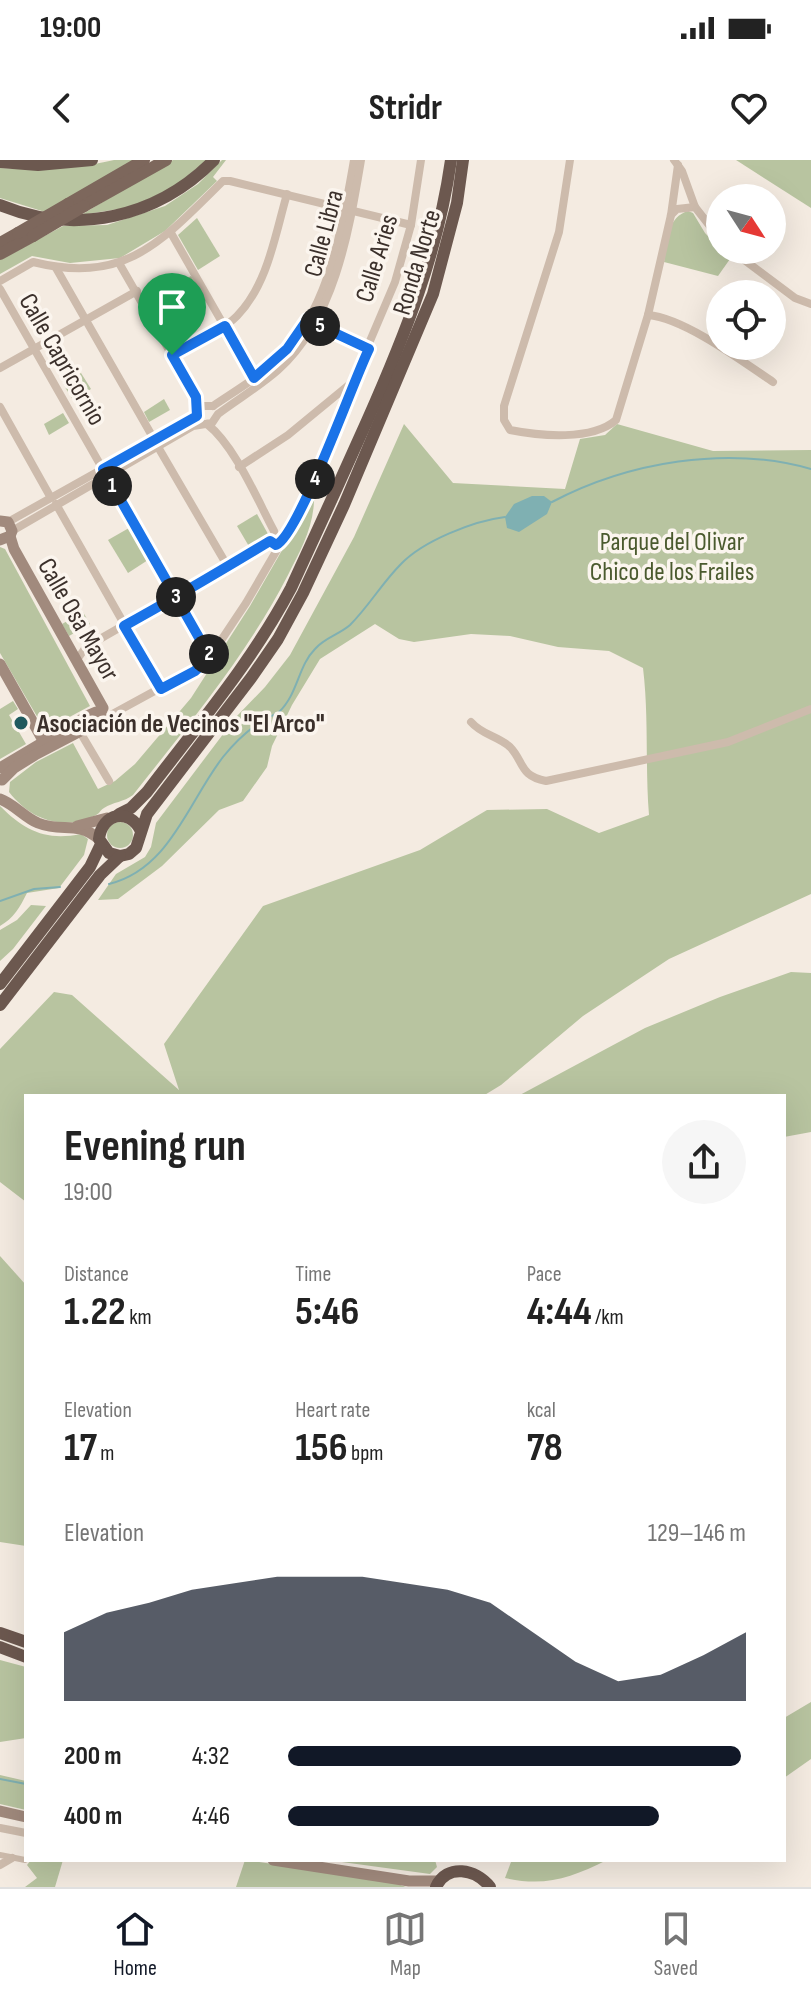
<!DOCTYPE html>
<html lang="en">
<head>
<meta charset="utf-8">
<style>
  body { margin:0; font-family:"Sofia Sans Condensed",sans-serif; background:#f6f6f6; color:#222; height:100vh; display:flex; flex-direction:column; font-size:30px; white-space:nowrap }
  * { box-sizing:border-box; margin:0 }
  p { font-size:26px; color:#767676 }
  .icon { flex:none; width:44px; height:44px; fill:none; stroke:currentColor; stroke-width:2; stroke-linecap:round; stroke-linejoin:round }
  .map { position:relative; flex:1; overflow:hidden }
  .side { position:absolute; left:24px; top:934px; width:762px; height:768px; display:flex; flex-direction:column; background:#fff; border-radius:0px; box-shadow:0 8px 32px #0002 }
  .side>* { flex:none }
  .needle { width:52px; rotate:126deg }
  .fabs { position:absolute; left:706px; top:24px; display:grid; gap:16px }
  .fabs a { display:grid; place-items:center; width:80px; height:80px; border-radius:50%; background:#fff; box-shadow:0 8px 32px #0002; font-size:40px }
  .pin { position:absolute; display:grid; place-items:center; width:68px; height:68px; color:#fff; margin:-82px -34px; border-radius:50% 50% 50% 0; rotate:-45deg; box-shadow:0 0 8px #0007 }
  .pin .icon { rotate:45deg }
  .km { position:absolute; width:40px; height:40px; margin:-20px; border-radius:50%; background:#222; color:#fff; font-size:22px; line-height:40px; text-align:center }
  .round { display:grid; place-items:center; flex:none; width:84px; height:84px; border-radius:42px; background:#f6f6f6 }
  .overview { display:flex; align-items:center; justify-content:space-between; height:136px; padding:0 40px }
  h1 { font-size:44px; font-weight:700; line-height:60px }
  .figures { display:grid; grid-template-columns:repeat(3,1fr); gap:12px; height:136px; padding:8px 40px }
  .figures div { display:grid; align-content:center }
  .figures b { font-size:40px; font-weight:700 }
  .figures small { font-size:22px; font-weight:400 }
  .figures p { font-size:22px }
  .chart { height:224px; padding:16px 40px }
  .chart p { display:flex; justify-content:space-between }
  .chart svg { width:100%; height:144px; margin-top:8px; fill:#111827; opacity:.7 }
  ul { padding:0 40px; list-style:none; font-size:26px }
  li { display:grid; grid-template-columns:128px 96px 1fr; align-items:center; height:60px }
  li i { height:20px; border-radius:10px; background:#111827 }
  .status { display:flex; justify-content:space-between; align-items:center; height:56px; padding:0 40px; background:#fff; direction:ltr }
  .status svg { height:22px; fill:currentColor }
  header { display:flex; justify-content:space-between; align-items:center; height:104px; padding:0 40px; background:#fff; font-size:36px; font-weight:700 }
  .tab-bar { display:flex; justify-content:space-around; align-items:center; height:112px; border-top:2px solid #e0e0e0; background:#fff; font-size:22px; color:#767676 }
  .tab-bar a { display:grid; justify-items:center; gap:4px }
  .tab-bar .current { color:#111827 }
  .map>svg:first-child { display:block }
  .green { fill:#b8c4a0 }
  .water { fill:#7fb0b2 }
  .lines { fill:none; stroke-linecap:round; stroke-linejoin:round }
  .stream { stroke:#7fb0b2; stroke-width:2 }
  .pedestrian { stroke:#cdbbac; stroke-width:6 }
  .minor { stroke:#cdbbac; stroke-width:8 }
  .secondary { stroke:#a18a7d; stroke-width:11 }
  .primary { stroke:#7d675c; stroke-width:12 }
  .trunk { stroke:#6c584f; stroke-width:12 }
  .primary-bridge { stroke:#7d675c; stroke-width:12 }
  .route-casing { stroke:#fff; stroke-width:16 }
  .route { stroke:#1a73e8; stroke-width:10 }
  .poi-dot { fill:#1f5a5e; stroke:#fbf5ee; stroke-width:3 }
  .labels { text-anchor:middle; stroke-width:7; stroke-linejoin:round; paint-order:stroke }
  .street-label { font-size:26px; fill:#3b302b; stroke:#fbf5ee }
  .park-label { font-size:26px; fill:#4a5a2e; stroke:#fbf5ee }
  .poi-label { font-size:26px; font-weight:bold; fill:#3b302b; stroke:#fbf5ee; text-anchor:start }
</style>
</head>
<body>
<div class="status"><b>19:00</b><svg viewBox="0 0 49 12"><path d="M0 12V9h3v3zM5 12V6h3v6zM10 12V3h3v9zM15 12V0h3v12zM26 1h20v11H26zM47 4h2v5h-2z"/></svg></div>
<header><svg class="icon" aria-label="back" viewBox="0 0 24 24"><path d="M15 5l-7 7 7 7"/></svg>Stridr<svg class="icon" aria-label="heart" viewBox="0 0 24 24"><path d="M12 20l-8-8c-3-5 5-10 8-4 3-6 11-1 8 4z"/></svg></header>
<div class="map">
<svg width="811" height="1727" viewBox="0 0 811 1727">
  <rect width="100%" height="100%" fill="#f4ebe1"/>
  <g class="green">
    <path d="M114 0H134L45 52 0 38V8C40 10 75 9 114 0Z"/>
    <path d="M173 0H207L173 28 131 47 81 55Z"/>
    <path d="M222 0H226L213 17 217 21 165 71 120 98 70 103 32 96 0 114V100L63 66 107 65 165 46 198 24Z"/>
    <path d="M736 0H811V48Z"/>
    <path d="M688 51 693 53 705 73 730 99 718 116 664 102C668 81 666 58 688 51Z"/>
    <path d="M197 58 220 96 198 110 178 75Z"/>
    <path d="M191 116 198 128 156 152 148 140Z"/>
    <path d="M81 213 91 229 73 240 63 224Z"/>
    <path d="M164 239 170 250 149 262 144 252Z"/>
    <path d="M63 253 69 263 49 275 44 264Z"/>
    <path d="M404 264 453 323 565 329 580 279 605 275 617 264 713 291 811 290V734L669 799 583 856 501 925 483 936H26V1042L0 1022V889L54 832 72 835 179 930 164 884 263 746 420 690 487 650 547 649 599 673 649 655C645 606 649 557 643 508L609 491 558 487 510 476 471 474 414 482 399 479 375 464 320 499 292 545 272 586 267 607 243 641 219 650 162 706 118 739 98 740 116 714 145 697 151 687 156 663 236 557 265 527 290 495 354 377Z"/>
    <path d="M311 340 314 341C313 369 300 391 288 415 247 495 188 565 133 635 124 642 113 642 104 648 98 652 101 653 94 656 61 671 30 659 9 632L10 622 36 602 73 583 98 629 115 621 135 604 191 538 250 446Z"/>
    <path d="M257 354 268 374 264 380 250 388 237 366Z"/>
    <path d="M129 368 148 400 128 413 108 380Z"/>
    <path d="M0 387 5 389 90 546 49 568 42 565 0 493Z"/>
    <path d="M83 452 90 464 69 476 62 464Z"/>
    <path d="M13 541 18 549 9 555 26 584 0 599V549Z"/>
    <path d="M0 646C25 671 46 681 81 674L88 679 84 695 59 728 27 733C20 747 14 758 0 766Z"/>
    <circle cx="120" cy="675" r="13"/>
    <path d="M31 745 46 746 13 789 0 801V770L17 760Z"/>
    <path d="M791 812 811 813V972L784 977V936H518L645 868 720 837Z"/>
    <path d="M0 1096 26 1125V1386L0 1382Z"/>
    <path d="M0 1500 26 1507V1578L0 1582Z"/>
    <path d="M811 1542V1599L784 1618V1558Z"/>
    <path d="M0 1615 26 1621V1650L0 1644Z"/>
    <path d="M31 1700H63L55 1727H25L37 1718 27 1705Z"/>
    <path d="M245 1700 389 1721 406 1727H236Z"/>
    <path d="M327 1700H435L437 1707 430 1714Z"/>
    <path d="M515 1700H607C571 1718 545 1727 505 1718L511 1702Z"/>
  </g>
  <path class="water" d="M532 336H544L552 342 547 354 519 372 507 368 505 357 514 344Z"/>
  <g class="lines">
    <g class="stream">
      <path d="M552 342C628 302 727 285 811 309"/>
      <path d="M109 724C170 709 188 642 223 597 234 583 248 570 263 560 268 557 275 555 279 552 298 534 298 506 315 489 324 478 340 474 350 465 369 446 382 423 401 404 423 381 473 361 505 357"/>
      <path d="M0 741 34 729 60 727"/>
      <path d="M0 1619 26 1624"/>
    </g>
    <path class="pedestrian" d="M0 1695 25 1700"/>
    <g class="minor">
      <path d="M570 0 559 72 504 246V260L510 270C540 276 592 281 616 260L648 155 671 55 678 5"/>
      <path d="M674 0 682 11 695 47 720 79"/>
      <path d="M671 55 677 49 695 47"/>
      <path d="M171 73 254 218"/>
      <path d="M731 90 795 138 811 144"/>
      <path d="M119 103 196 237 198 251"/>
      <path d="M56 108 155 281"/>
      <path d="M0 121 33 102C126 125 162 81 223 21H230L411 65"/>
      <path d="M0 129 210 497"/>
      <path d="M648 155C684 158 742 201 773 222"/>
      <path d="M311 162 369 189"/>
      <path d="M172 195C193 183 220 173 237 156 268 124 275 75 287 34"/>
      <path d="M0 208 137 131"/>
      <path d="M213 246C238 229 266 213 287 190 331 140 343 63 354 0"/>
      <path d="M0 247 51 338"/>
      <path d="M207 264C235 286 257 339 274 371"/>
      <path d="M158 287 228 407"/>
      <path d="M239 307 288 275 350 224"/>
      <path d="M56 344 161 529"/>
      <path d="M8 362 190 260 197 256 202 246H213"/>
      <path d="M12 371 193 266 212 263 218 254C238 239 260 226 278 210 335 159 349 71 361 0"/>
      <path d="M283 379 302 346 331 283 353 221 395 122 411 65 421 0"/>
      <path d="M76 501 86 487 270 381"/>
      <path d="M471 562C482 575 498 576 510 587 524 601 519 616 546 621L728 582 811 549"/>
      <path d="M96 563 206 503 246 443 281 383"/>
      <path d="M80 572 109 621"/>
      <path d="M0 1668 26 1673"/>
      <path d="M0 1705 12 1698"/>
    </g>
    <g class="secondary">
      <path d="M0 361 8 362 12 371 10 376 0 380"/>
      <path d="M0 504 44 582"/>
      <path d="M0 608 89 555 96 552 101 555"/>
      <path d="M2 620 14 608 35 595 96 563 103 548 14 389 10 376"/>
      <path d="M0 639C14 644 24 657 38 663 63 673 76 660 99 679"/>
      <path d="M77 666 107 658"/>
      <path d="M0 1651 26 1657"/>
      <path d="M273 1700 409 1721H439"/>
    </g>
    <g class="primary">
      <path d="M68 44 144 0"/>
      <path d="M84 46 166 0"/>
      <path d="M0 83 18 73"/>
      <path d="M0 94 33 76"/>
    </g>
    <g class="trunk">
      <path d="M0 2 38 5 92 0"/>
      <path d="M0 45C75 76 157 58 214 0"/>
      <path d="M119 654 131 648 147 632C197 566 252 502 291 428 317 372 342 317 367 261 405 175 438 93 451 0"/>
      <path d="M141 671C129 647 102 653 99 679L109 693 120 696 129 694 136 688 147 654 251 518 278 479 303 433 344 345 433 134 457 43 463 0"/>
      <path d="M0 824 90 707 101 684"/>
      <path d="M0 845 100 715 120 696"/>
      <path d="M0 1473 26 1482"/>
      <path d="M0 1487 26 1497"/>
      <path d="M436 1727C447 1703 476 1709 490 1727"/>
    </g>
    <g class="primary-bridge">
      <path d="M18 73 68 44"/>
      <path d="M33 76 84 46"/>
    </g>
  </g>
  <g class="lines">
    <defs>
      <path id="route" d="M172 195 196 237 197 256 103 309 210 497 195 511 161 529 124 466C173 439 222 410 270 381L276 385C299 375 353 221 369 189L307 160 287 189 254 218 225 166 172 195"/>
    </defs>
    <use href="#route" class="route-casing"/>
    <use href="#route" class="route"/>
  </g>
  <circle class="poi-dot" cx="21" cy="563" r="8"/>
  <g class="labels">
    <g class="street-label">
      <text transform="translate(323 73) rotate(-75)" y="9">Calle Libra</text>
      <text transform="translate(376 98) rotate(-73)" y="9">Calle Aries</text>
      <text transform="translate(416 102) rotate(-73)" y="9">Ronda Norte</text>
      <text transform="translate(63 199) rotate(60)" y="9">Calle Capricornio</text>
      <text transform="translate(79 459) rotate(60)" y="9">Calle Osa Mayor</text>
    </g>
    <g class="park-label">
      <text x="672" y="390">Parque del Olivar<tspan x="672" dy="30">Chico de los Frailes</tspan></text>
    </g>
    <g class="poi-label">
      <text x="37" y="572">Asociación de Vecinos "El Arco"</text>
    </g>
  </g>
</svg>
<div class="fabs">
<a><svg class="needle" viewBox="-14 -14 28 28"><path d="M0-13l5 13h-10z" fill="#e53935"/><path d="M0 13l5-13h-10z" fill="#767676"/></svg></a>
<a><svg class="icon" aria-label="locate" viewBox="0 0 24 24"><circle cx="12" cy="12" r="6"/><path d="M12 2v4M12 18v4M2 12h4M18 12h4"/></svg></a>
</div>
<div class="pin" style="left:172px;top:195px;background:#1e9e55"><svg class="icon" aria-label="arrive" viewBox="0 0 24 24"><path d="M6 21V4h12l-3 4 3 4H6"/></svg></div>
<b class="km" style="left:112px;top:326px">1</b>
<b class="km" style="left:209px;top:494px">2</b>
<b class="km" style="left:176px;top:437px">3</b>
<b class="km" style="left:315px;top:319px">4</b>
<b class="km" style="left:320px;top:166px">5</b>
<section class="side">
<div class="overview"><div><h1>Evening run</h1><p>19:00</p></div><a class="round"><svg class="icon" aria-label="share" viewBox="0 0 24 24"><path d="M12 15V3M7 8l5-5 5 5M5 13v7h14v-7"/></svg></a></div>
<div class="figures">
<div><p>Distance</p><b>1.22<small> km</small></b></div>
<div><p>Time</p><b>5:46</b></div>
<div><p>Pace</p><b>4:44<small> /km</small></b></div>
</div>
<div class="figures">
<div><p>Elevation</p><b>17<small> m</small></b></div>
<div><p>Heart rate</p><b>156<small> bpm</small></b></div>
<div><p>kcal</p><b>78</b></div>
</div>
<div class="chart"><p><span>Elevation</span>129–146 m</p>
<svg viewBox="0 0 160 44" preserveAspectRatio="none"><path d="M0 44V23L10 17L20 14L30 10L40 8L50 6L60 6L70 6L80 8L90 10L100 14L110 23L120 32L130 38L140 36L150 30L160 23V44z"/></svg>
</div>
<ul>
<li><b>200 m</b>4:32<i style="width:99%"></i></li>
<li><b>400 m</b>4:46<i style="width:81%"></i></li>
</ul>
</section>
</div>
<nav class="tab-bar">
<a class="current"><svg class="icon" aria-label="home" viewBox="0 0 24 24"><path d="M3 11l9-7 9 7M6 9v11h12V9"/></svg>Home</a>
<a><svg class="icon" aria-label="map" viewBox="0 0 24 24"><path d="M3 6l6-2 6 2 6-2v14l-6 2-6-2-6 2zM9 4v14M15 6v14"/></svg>Map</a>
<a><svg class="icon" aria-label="saved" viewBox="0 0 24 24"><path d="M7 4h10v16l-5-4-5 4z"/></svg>Saved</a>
</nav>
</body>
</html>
